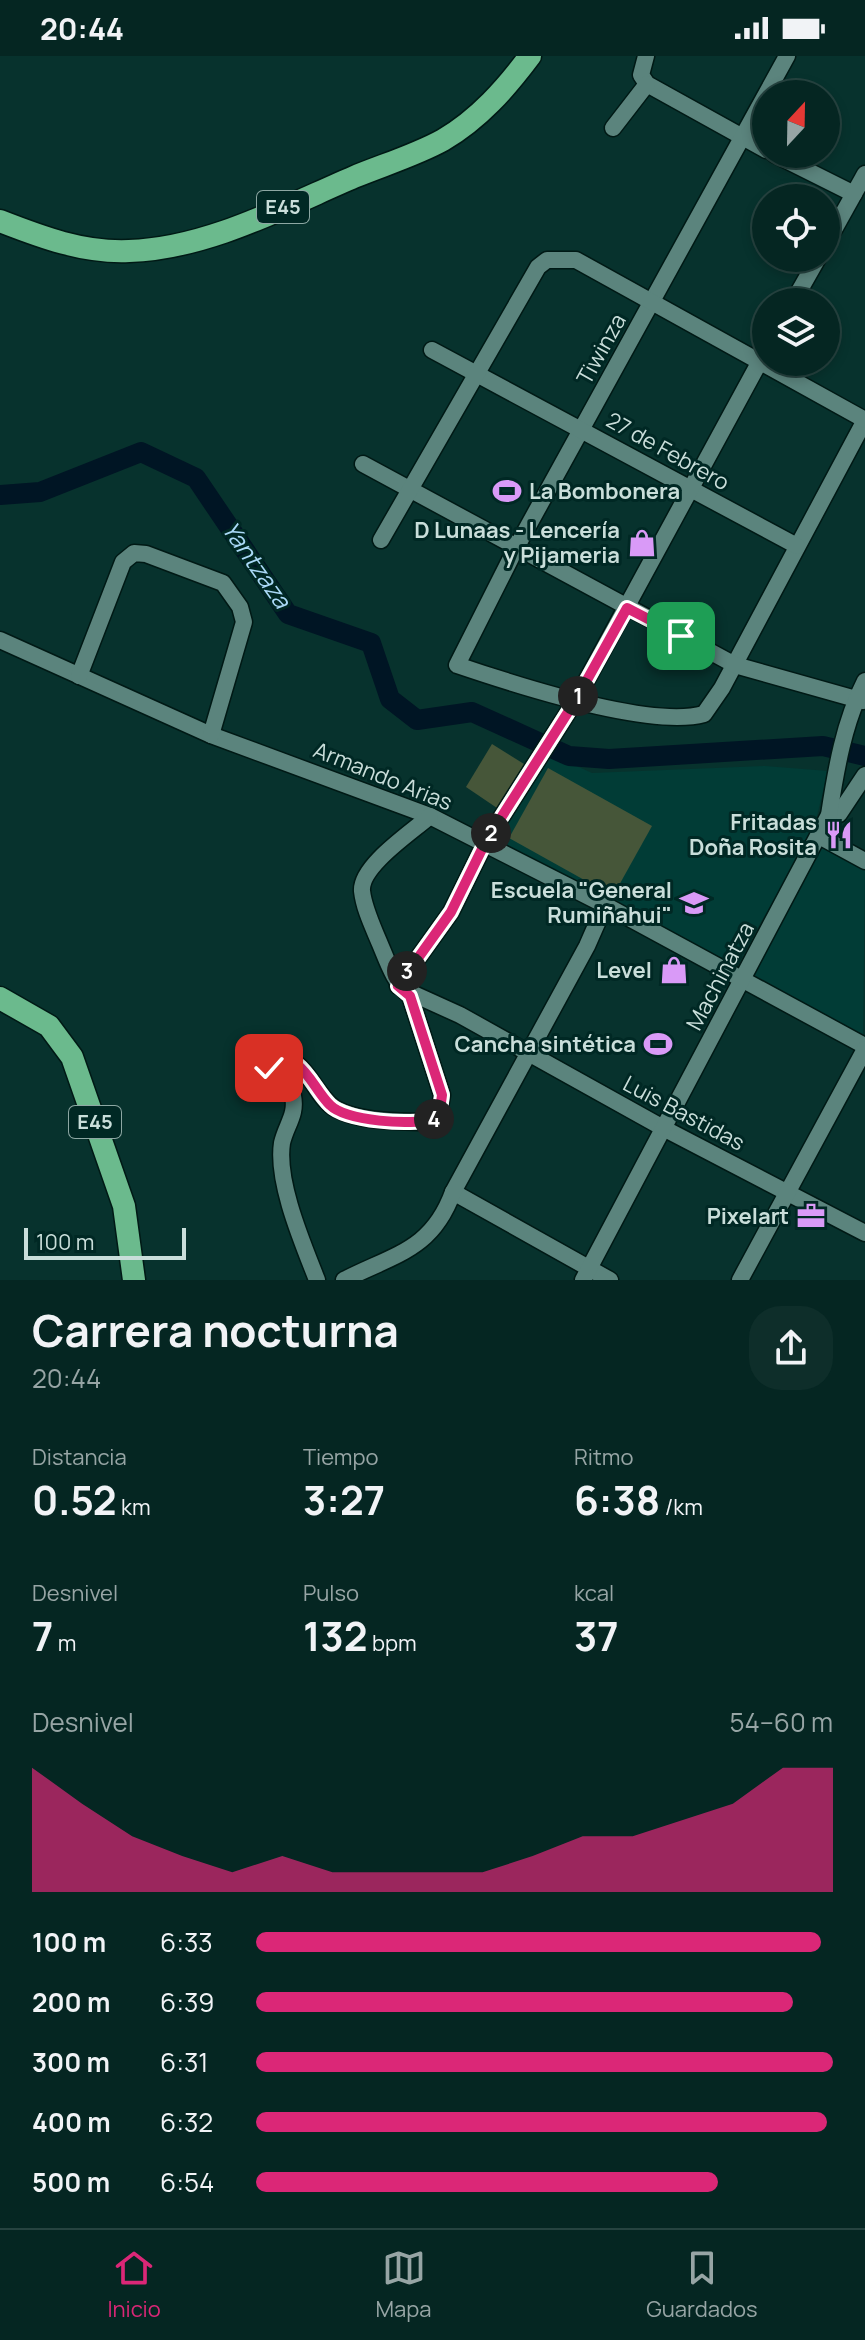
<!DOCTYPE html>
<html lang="es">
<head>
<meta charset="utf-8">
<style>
  body { margin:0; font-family:Manrope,sans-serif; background:#0e2e2a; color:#f1f3f6; height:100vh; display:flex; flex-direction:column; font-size:30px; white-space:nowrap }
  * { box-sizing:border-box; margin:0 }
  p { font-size:26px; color:#97a5a5 }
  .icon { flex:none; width:44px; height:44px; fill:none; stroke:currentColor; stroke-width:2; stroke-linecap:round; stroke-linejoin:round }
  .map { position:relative; height:1224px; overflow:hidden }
  .sheet { display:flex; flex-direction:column; background:#052622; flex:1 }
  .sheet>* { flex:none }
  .needle { width:52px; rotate:22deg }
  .controls { position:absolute; left:752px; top:24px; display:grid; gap:16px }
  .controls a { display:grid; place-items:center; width:88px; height:88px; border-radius:50%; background:#052622; box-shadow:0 4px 12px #0003,0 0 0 2px #264340; font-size:40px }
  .scale { position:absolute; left:24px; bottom:20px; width:162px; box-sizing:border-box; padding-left:8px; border:4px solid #c9deda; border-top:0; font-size:22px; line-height:28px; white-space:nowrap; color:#c9deda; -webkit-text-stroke:6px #002824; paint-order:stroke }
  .pin { position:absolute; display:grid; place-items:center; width:68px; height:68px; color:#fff; margin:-34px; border-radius:16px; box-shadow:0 4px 12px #0006 }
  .km { position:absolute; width:40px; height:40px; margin:-20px; border-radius:50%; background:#222; color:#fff; font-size:22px; line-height:40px; text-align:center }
  .round { display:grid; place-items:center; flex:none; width:84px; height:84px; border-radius:32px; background:#0e2e2a }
  .summary { display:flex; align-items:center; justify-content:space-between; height:136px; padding:0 32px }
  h1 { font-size:44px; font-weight:700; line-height:60px }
  .stats { display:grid; grid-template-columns:repeat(3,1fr); gap:12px; height:136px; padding:8px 32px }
  .stats div { display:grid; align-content:center }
  .stats b { font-size:40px; font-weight:700 }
  .stats small { font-size:22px; font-weight:400 }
  .stats p { font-size:22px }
  .chart { height:224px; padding:16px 32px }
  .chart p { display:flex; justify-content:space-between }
  .chart svg { width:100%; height:144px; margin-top:8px; fill:#db2777; opacity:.7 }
  ul { padding:0 32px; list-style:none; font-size:26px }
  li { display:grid; grid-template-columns:128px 96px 1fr; align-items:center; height:60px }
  li i { height:20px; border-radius:10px; background:#db2777 }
  .status { display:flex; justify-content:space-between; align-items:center; height:56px; padding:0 40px; background:#052622; direction:ltr }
  .status svg { height:22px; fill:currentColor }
  .tab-bar { display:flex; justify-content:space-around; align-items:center; height:112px; border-top:2px solid #264340; background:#052622; font-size:22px; color:#97a5a5 }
  .tab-bar a { display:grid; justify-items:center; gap:4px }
  .tab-bar .current { color:#db2777 }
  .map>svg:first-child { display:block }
  .built { fill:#013c36 }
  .green { fill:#465639 }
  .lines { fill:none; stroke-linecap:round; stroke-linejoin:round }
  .river { stroke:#001524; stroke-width:20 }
  .minor-casing { stroke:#001915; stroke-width:19 }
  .highway-casing { stroke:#001915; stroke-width:25 }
  .minor { stroke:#5b847d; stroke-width:16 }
  .highway { stroke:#6bba8d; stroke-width:22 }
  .route-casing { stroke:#fff; stroke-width:16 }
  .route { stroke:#db2777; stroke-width:10 }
  .labels { text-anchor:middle; stroke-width:6; stroke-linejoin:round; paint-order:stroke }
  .shield { fill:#002824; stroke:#8da7a3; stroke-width:2 }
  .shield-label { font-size:20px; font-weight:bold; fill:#c9deda }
  .street-label { font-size:22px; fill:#c9deda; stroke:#002824 }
  .poi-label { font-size:22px; font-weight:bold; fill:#c9deda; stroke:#002824; text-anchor:end }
  .water-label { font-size:24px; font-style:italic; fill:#aad9f7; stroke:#002824 }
</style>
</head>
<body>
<div class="status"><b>20:44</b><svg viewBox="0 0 49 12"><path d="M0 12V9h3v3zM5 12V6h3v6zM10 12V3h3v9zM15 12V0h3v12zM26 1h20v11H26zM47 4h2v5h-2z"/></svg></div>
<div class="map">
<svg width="865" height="1224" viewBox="0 0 865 1224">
  <rect width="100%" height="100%" fill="#07322d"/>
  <g class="built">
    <path d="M550 698 592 717 765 710 828 715 813 776 735 911 496 783Z"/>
    <path d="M822 790 865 814 863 980 751 919Z"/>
  </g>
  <g class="green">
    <path d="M492 688 524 708 497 752 466 731Z"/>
    <path d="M548 712 652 770 613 840 509 782Z"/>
  </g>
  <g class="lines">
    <path class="river" d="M0 439 40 436 141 396 196 422 288 558 371 587 390 643 417 664 472 656 569 700 609 703 823 690 865 700"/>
    <defs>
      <g id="minor">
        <path d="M646 0 641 19 647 28 766 94"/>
        <path d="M787 0 516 492 457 609C513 628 650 673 704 658L722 632 865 364"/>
        <path d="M613 72 647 28"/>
        <path d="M774 98 854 138"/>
        <path d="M826 188 865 118"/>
        <path d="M793 246 818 202"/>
        <path d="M432 294 797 490"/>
        <path d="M363 408 735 609 863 645"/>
        <path d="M381 484 538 211 547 204H576L865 364"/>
        <path d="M0 584 211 679 430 760 605 849 865 990"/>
        <path d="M79 620 123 506 134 497 146 498 223 527 240 551 244 566 211 679"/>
        <path d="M829 759 839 758 865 719"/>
        <path d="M819 780 865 805"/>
        <path d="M398 930 451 856 485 787 577 642 766 294"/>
        <path d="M407 935 460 959 665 1073 865 1177"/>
        <path d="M453 1136 610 1224"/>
        <path d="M317 1224C303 1188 276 1126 282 1087 286 1069 297 1059 293 1040L269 1012V1004C306 992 312 1040 336 1053 361 1066 395 1065 423 1066 438 1061 440 1054 442 1039L410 940C394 926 388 907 380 888 373 871 364 853 362 835 360 810 412 776 430 760"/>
        <path d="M344 1224C395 1198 432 1194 453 1136L587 890 605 849"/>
        <path d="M583 1224 829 759C836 713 844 666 865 625"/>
        <path d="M740 1224 865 993"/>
      </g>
      <g id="highway">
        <path d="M0 165C41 181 83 197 129 195 206 193 284 151 354 121 383 109 416 99 443 84 479 63 506 32 530 0"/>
        <path d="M0 942 49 970 72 1001 124 1150 134 1224"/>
      </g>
    </defs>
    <use href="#minor" class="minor-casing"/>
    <use href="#highway" class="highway-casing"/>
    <use href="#minor" class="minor"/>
    <use href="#highway" class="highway"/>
  </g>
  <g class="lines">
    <defs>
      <path id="route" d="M269 1012V1004C302 994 312 1032 330 1049 346 1065 412 1070 433 1063L440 1054 442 1039 410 940 398 930 451 856 485 787 577 642 627 552 681 580"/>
    </defs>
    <use href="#route" class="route-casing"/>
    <use href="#route" class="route"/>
  </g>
  <defs>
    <symbol id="stadium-bare" viewBox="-9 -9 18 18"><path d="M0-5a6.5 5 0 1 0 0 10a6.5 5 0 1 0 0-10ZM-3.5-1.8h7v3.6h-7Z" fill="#d99af7" stroke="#002824" stroke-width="2.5" paint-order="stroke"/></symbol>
    <symbol id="shop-bare" viewBox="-9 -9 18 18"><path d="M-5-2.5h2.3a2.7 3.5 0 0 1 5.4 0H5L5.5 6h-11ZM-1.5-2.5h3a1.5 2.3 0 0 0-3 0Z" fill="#d99af7" stroke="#002824" stroke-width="2.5" paint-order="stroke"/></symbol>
    <symbol id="restaurant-bare" viewBox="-9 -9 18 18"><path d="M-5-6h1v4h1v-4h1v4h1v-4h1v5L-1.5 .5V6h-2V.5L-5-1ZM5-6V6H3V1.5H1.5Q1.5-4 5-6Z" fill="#d99af7" stroke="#002824" stroke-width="2.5" paint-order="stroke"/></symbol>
    <symbol id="school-bare" viewBox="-9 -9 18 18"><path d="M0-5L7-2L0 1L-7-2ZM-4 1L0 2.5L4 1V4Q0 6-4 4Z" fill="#d99af7" stroke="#002824" stroke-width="2.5" paint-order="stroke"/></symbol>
    <symbol id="office-bare" viewBox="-9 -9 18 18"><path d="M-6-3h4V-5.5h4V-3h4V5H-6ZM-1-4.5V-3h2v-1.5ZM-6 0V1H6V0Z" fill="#d99af7" stroke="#002824" stroke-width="2.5" paint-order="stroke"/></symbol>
  </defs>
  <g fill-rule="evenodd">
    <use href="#stadium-bare" x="487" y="415" width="40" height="40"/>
    <use href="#shop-bare" x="622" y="467" width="40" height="40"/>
    <use href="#restaurant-bare" x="819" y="759" width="40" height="40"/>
    <use href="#school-bare" x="674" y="827" width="40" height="40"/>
    <use href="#shop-bare" x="654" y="894" width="40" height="40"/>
    <use href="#stadium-bare" x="638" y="968" width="40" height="40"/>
    <use href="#office-bare" x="791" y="1140" width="40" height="40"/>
  </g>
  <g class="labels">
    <g class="shield">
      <rect x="257" y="135" width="52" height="32" rx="6"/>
      <rect x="69" y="1050" width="52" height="32" rx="6"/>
    </g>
    <g class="shield-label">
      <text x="283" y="158">E45</text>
      <text x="95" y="1073">E45</text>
    </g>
    <g class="street-label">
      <text transform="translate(601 293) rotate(-61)" y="8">Tiwinza</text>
      <text transform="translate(668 395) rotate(29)" y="8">27 de Febrero</text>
      <text transform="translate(383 720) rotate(22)" y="8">Armando Arias</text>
      <text transform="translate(720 920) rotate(-62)" y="8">Machinatza</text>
      <text transform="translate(684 1057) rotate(28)" y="8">Luis Bastidas</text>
    </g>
    <g class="poi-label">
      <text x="529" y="443" text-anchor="start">La Bombonera</text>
      <text x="620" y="482">D Lunaas - Lencería<tspan x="620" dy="25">y Pijameria</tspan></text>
      <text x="817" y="774">Fritadas<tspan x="817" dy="25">Doña Rosita</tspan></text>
      <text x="672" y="842">Escuela "General<tspan x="672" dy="25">Rumiñahui"</tspan></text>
      <text x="652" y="922">Level</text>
      <text x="636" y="996">Cancha sintética</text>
      <text x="789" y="1168">Pixelart</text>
    </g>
    <g class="water-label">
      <text transform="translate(256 509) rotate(55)" y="8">Yantzaza</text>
    </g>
  </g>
</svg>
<div class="controls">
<a><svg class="needle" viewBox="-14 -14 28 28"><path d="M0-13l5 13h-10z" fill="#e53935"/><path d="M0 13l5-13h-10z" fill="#97a5a5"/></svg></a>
<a><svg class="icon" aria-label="locate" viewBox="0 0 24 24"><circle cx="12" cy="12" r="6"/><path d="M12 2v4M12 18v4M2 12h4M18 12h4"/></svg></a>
<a><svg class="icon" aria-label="layers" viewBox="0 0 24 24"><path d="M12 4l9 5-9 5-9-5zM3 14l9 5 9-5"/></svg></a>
</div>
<div class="scale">100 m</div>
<div class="pin" style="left:681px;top:580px;background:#1e9e55"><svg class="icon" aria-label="arrive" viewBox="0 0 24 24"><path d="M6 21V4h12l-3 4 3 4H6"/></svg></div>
<div class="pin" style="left:269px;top:1012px;background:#d93025"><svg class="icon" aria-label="check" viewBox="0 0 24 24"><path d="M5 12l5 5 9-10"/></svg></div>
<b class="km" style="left:578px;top:640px">1</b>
<b class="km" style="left:491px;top:777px">2</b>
<b class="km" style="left:407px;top:915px">3</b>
<b class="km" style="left:434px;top:1063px">4</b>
</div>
<section class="sheet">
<div class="summary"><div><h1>Carrera nocturna</h1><p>20:44</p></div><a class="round"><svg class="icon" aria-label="share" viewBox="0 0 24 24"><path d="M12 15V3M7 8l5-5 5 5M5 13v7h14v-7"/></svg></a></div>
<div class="stats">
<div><p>Distancia</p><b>0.52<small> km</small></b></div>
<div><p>Tiempo</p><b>3:27</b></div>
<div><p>Ritmo</p><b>6:38<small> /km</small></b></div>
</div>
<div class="stats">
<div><p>Desnivel</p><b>7<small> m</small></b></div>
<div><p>Pulso</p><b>132<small> bpm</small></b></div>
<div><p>kcal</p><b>37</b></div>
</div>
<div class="chart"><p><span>Desnivel</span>54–60 m</p>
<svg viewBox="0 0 160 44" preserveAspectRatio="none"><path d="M0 44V6L10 17L20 27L30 33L40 38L50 33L60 38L70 38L80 38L90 38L100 33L110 27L120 27L130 22L140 17L150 6L160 6V44z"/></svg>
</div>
<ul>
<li><b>100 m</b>6:33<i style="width:98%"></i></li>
<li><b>200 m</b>6:39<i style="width:93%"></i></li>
<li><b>300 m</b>6:31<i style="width:100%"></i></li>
<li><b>400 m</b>6:32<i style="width:99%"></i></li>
<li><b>500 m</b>6:54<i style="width:80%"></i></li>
</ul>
</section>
<nav class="tab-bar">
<a class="current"><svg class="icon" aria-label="home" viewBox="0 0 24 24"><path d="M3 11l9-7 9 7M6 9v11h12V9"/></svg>Inicio</a>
<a><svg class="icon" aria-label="map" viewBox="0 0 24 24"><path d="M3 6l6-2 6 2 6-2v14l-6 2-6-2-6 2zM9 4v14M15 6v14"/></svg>Mapa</a>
<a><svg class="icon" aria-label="saved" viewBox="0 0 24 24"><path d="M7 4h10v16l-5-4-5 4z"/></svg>Guardados</a>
</nav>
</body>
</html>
